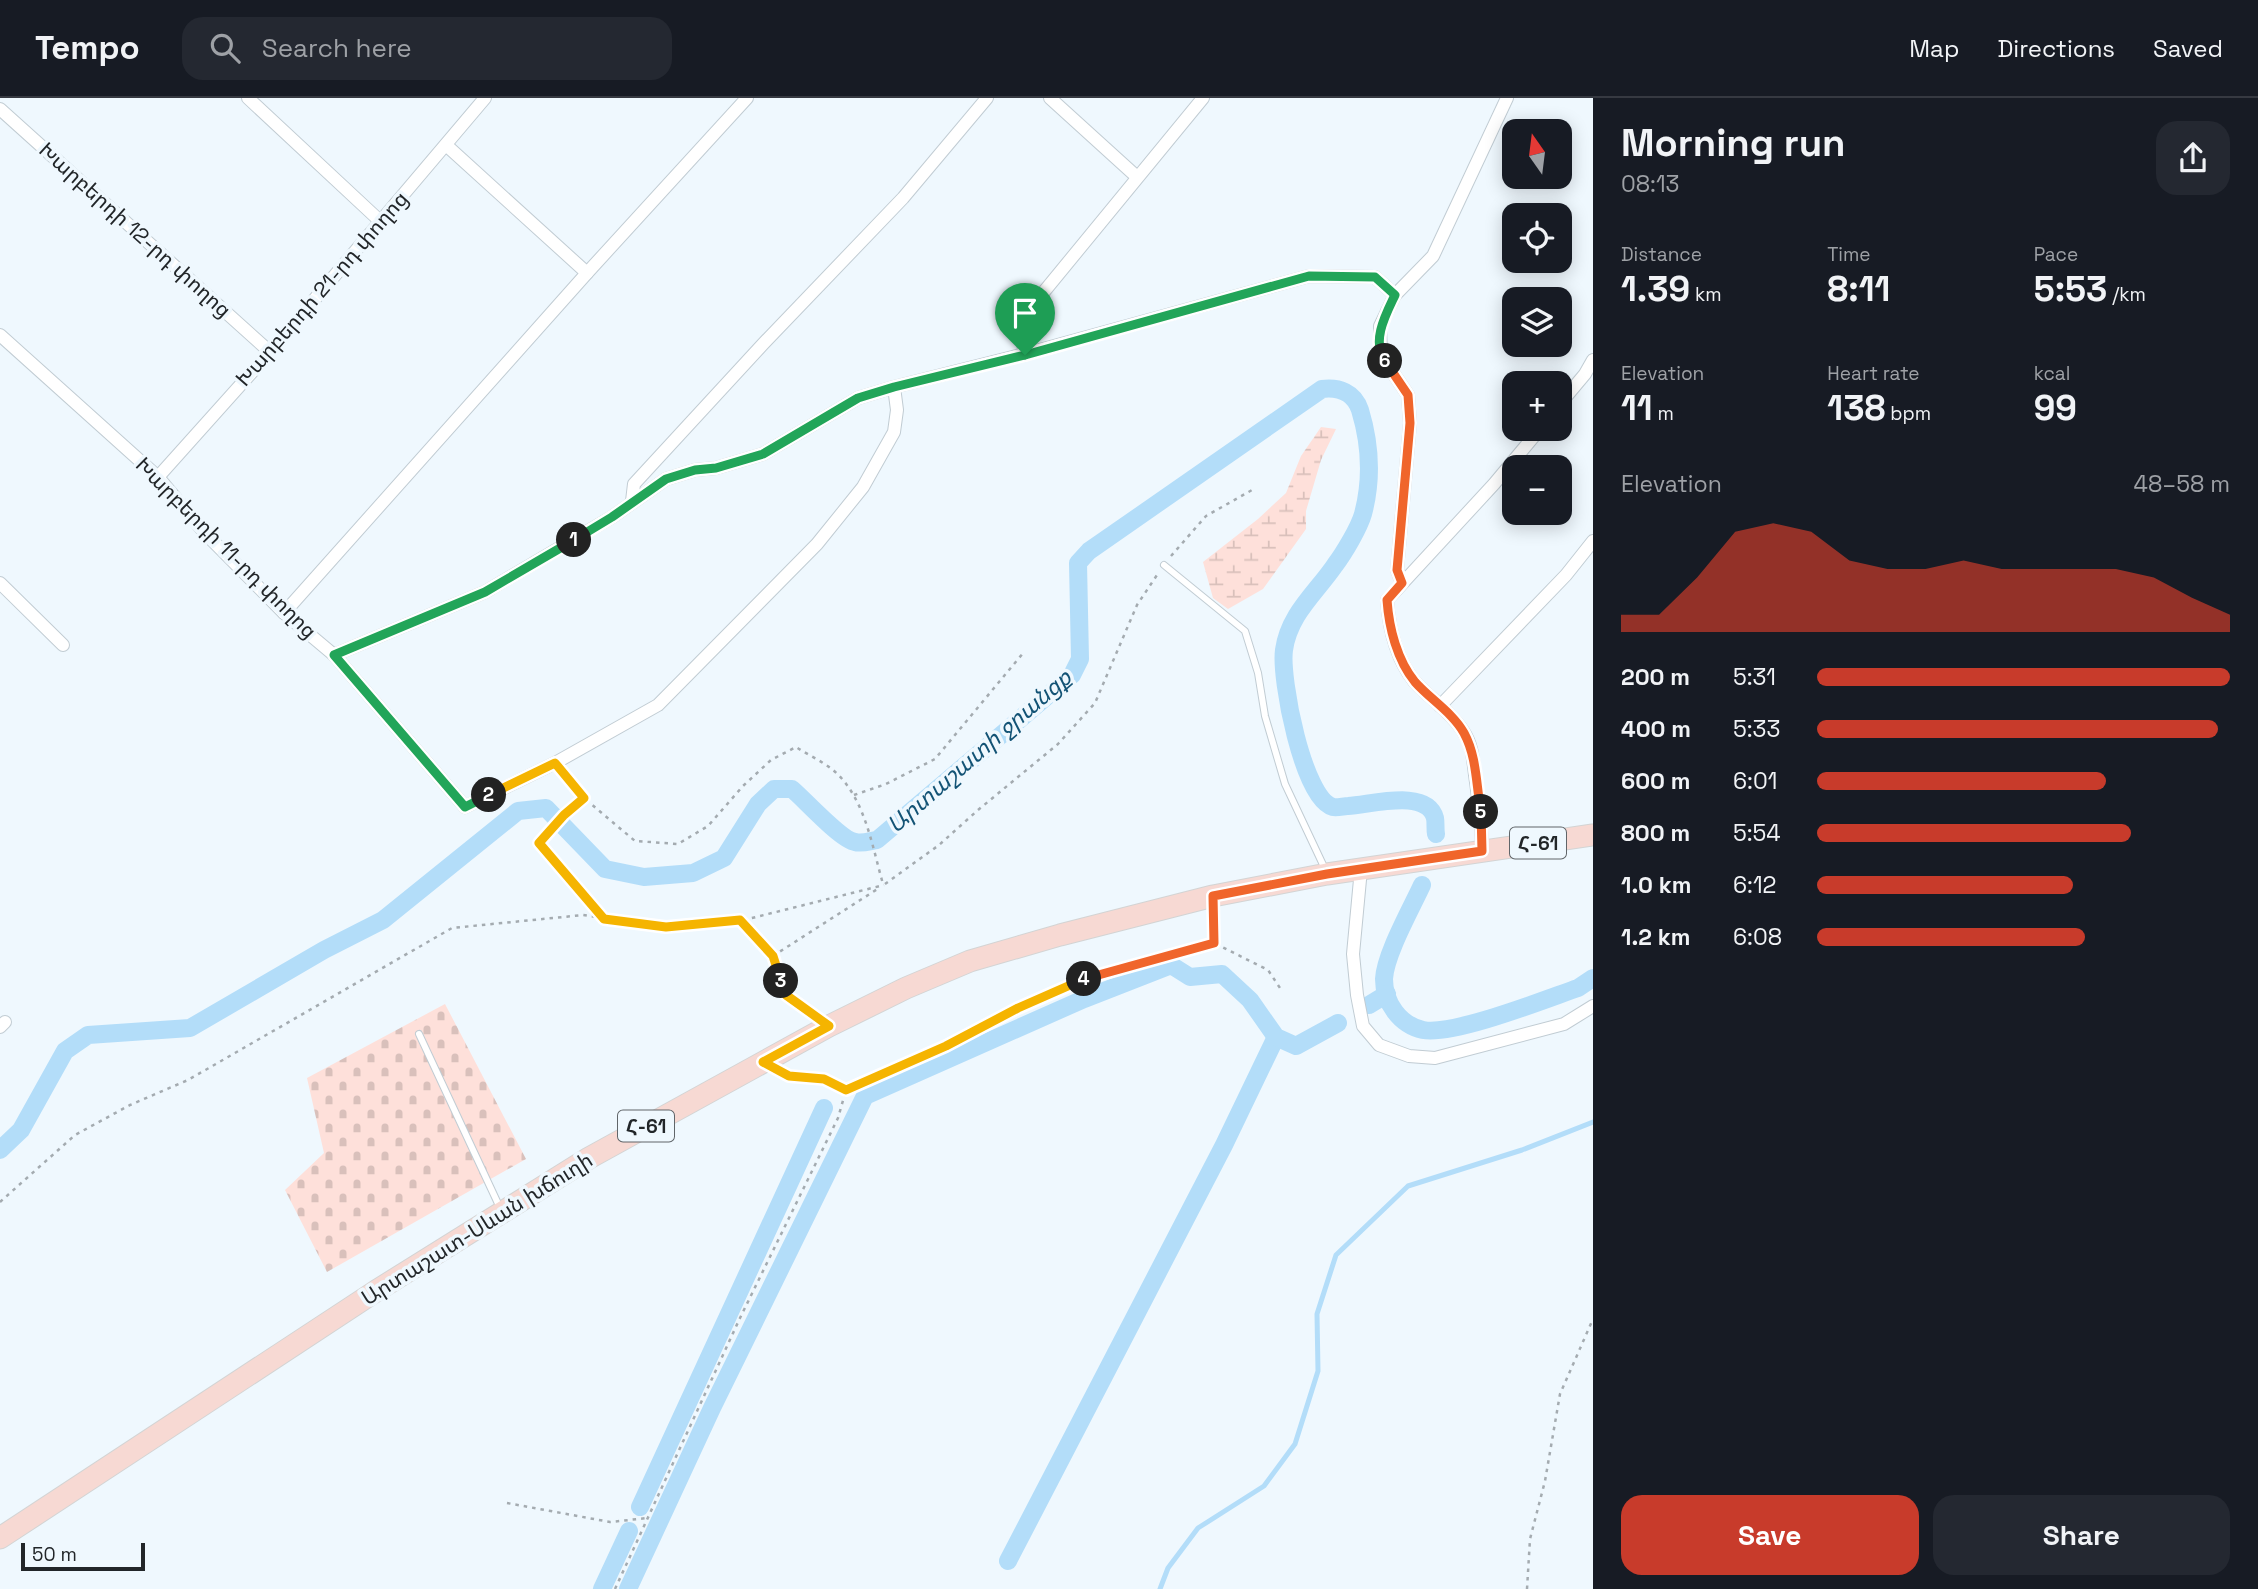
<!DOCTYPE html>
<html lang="en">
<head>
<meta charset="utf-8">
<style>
  body { margin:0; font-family:"Space Grotesk","Noto Sans Armenian",sans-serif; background:#242831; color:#f1f3f6; height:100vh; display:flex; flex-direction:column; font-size:26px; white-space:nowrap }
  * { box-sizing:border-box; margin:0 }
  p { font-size:23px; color:#9ea1a6 }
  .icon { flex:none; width:38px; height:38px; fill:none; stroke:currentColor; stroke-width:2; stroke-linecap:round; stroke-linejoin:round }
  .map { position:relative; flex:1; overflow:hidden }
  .drawer { display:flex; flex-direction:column; background:#171b24; width:665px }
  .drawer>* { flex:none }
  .needle { width:46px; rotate:346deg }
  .tools { position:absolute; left:1502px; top:21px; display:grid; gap:14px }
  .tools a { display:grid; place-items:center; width:70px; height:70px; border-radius:14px; background:#171b24; box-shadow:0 4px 18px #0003; font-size:35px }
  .scale { position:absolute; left:21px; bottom:18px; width:124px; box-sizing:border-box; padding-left:7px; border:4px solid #222629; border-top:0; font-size:19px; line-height:24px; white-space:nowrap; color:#222629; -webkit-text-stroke:5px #eff8fe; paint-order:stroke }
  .pin { position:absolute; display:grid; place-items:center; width:60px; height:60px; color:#fff; margin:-72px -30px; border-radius:50% 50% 50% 0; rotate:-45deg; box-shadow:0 0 7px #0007 }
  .pin .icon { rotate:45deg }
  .km { position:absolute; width:35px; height:35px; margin:-18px; border-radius:50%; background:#222; color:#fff; font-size:19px; line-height:35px; text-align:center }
  .round { display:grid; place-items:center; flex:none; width:74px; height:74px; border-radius:21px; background:#242831 }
  .head { display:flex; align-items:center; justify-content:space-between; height:119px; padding:0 28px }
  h1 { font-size:38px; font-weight:800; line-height:52px }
  .figures { display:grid; grid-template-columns:repeat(3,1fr); gap:10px; height:119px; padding:7px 28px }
  .figures div { display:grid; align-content:center }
  .figures b { font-size:35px; font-weight:800 }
  .figures small { font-size:19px; font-weight:400 }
  .figures p { font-size:19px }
  .chart { height:196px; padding:14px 28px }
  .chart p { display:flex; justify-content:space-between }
  .chart svg { width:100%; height:126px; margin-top:7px; fill:#c83b2b; opacity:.7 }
  .cta { display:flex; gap:14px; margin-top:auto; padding:14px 28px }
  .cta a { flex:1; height:80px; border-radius:21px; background:#c83b2b; color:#fff; font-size:28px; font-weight:800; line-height:80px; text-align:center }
  .cta a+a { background:#242831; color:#f1f3f6 }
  ul { padding:0 28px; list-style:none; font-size:23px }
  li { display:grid; grid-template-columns:112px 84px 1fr; align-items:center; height:52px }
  li i { height:18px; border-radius:9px; background:#c83b2b }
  header { display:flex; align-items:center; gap:42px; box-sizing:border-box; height:98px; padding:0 35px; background:#171b24; border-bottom:2px solid #363941 }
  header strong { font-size:33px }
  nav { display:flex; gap:38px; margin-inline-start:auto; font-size:24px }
  .search { width:490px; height:63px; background:#242831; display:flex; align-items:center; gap:18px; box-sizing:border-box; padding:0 24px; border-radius:21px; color:#9ea1a6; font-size:26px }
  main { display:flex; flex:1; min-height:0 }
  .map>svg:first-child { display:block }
  .wetland { fill:url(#wetland-marsh) }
  .cemetery { fill:url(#cemetery-stones) }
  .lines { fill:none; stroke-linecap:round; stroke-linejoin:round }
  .stream { stroke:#b3ddf9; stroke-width:5 }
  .canal { stroke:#b3ddf9; stroke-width:18 }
  .lane-casing { stroke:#c1ccd3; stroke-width:8 }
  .street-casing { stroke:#c1ccd3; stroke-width:14 }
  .primary-casing { stroke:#d3d4d4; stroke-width:23 }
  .path { stroke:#a4abb0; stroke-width:2.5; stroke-dasharray:3.5 5; stroke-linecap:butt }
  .lane { stroke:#fff; stroke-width:6 }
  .street { stroke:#fff; stroke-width:12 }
  .primary { stroke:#f7d9d3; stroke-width:21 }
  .split-1-casing { stroke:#fff; stroke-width:14 }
  .split-2-casing { stroke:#fff; stroke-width:14 }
  .split-3-casing { stroke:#fff; stroke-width:14 }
  .split-4-casing { stroke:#fff; stroke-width:14 }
  .split-5-casing { stroke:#fff; stroke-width:14 }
  .split-6-casing { stroke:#fff; stroke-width:14 }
  .split-7-casing { stroke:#fff; stroke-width:14 }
  .split-1 { stroke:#22a559; stroke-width:9 }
  .split-2 { stroke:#22a559; stroke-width:9 }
  .split-3 { stroke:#f5b400; stroke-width:9 }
  .split-4 { stroke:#f5b400; stroke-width:9 }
  .split-5 { stroke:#f0652b; stroke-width:9 }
  .split-6 { stroke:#f0652b; stroke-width:9 }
  .split-7 { stroke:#22a559; stroke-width:9 }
  .labels { text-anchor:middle; stroke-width:7; stroke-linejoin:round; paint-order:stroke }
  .shield { fill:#eff8fe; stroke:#606569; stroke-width:2 }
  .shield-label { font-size:19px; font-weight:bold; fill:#222629 }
  .street-label { font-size:21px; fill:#222629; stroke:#eff8fe }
  .water-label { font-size:23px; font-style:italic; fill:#135375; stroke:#eff8fe }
</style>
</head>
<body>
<header>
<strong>Tempo</strong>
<div class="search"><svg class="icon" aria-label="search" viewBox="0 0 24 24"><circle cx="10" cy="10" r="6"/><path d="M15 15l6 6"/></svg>Search here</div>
<nav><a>Map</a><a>Directions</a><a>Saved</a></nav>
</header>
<main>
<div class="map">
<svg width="1593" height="1491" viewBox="0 0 1593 1491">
  <defs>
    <pattern id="wetland-marsh" width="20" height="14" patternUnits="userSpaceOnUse" patternTransform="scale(1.75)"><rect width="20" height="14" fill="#fee0da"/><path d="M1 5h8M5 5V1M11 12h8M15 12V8" fill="none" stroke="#d9c0bb"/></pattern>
    <pattern id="cemetery-stones" width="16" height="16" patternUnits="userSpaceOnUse" patternTransform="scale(1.75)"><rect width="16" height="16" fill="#fee0da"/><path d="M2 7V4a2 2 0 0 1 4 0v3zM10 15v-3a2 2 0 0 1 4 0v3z" fill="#d9c0bb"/></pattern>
  </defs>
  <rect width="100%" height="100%" fill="#eff8fe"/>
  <path class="wetland" d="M1321 329 1336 331 1321 362 1306 413V431L1263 491 1228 511 1213 500 1203 464 1258 421 1286 395 1301 358Z"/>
  <path class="cemetery" d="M445 906 526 1061 327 1174 285 1092 324 1055 307 980Z"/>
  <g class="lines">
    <path class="stream" d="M1160 1491 1168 1470 1198 1430 1264 1388 1295 1346 1318 1273 1317 1216 1336 1157 1408 1088 1522 1052 1593 1024"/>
    <g class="canal">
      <path d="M1422 787C1411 811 1385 857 1384 881 1384 905 1400 927 1423 932 1453 938 1546 901 1578 890L1593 880"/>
      <path d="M1369 907 1387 896"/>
      <path d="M0 1052 21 1032 65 953 88 937 190 930 324 852 383 822 518 713 546 710 605 771 644 779 693 775 724 760 758 706 774 691H792C805 702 841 742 855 744 862 746 870 743 877 742L1072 577 1080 561 1078 465 1089 453 1322 291C1339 289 1354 294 1360 312 1370 345 1372 382 1363 416 1359 430 1344 455 1335 467 1316 495 1289 516 1284 552 1280 580 1303 701 1333 709 1337 710 1344 708 1348 708 1371 707 1427 690 1435 720 1436 725 1435 731 1436 736"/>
      <path d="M640 1409 824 1010"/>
      <path d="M1008 1463 1224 1047 1276 939"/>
      <path d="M602 1491 629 1433"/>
      <path d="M628 1491 712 1310 865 998 1084 901 1171 867 1190 879 1222 876 1250 902 1276 939 1296 948 1338 925"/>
    </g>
    <defs>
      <g id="lane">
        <path d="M1164 467 1245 533 1258 575 1265 618 1285 686 1325 771"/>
        <path d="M419 936 501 1112"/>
      </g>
      <g id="street">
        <path d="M248 0 380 123"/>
        <path d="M1050 0 1137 79"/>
        <path d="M0 11 270 254"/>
        <path d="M446 47 587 175"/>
        <path d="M1395 197 1433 158 1507 0"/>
        <path d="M0 237 158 379 204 434 284 515 334 557 465 709 555 665 658 607 817 446 863 389 894 334 897 312 894 289"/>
        <path d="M1025 256 1021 236 1024 218 1203 0"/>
        <path d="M1559 307 1585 276 1593 262"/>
        <path d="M158 379 270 254 485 0"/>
        <path d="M632 403 634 386 763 246 903 100 987 0"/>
        <path d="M0 485 63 547"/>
        <path d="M284 515 587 175 747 0"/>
        <path d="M334 557 485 494 612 419 666 381 695 372 716 370 763 356 858 300 894 289 1025 256 1309 178 1375 179 1395 197 1380 228 1381 257 1408 297 1410 325 1397 472 1402 485"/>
        <path d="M1440 608 1566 477 1593 443"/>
        <path d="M1482 753C1482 729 1479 708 1476 684 1473 666 1474 649 1463 633 1450 613 1429 600 1414 583 1396 560 1389 530 1387 502L1494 386 1540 331"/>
        <path d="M1361 771 1353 856 1357 897 1363 928 1379 947 1409 958 1435 960 1564 926 1593 908"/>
        <path d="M0 929 5 924"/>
      </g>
      <path id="primary" d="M0 1440 376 1193 589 1060 829 928 906 890 970 863 1060 837 1213 798 1327 776 1593 737"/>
    </defs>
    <use href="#lane" class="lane-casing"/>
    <use href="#street" class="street-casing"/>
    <use href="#primary" class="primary-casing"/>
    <g class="path">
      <path d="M1171 458 1206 418 1252 392"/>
      <path d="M564 676 584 700 635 743 678 746 708 728 743 688 771 662 796 649C808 657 822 663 833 672 865 699 872 748 883 786"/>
      <path d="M854 697 886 686 935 661 1024 554"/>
      <path d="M584 700 564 717 539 745 604 821"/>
      <path d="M885 786 939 747 978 712 1058 646 1095 605 1137 507 1157 477"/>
      <path d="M1214 817V845"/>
      <path d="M740 823 773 858 786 897 813 916"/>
      <path d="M773 858 879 790"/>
      <path d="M846 992 946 948 1018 910 1081 882 1214 845 1268 872 1280 890"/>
      <path d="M0 1104 75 1037 130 1007 188 982 452 830 583 817 665 829 740 823 884 787"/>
      <path d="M507 1405 610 1424 648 1420"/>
      <path d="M615 1491 740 1220 838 1020 846 992 824 981 785 975"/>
      <path d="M1527 1491 1530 1441 1545 1383 1560 1296 1593 1221"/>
    </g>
    <use href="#lane" class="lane"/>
    <use href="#street" class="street"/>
    <use href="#primary" class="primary"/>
  </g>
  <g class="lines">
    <defs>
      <path id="split-1" d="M574 442 612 419 666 381 695 372 716 370 763 356 858 300 894 289 1025 257"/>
      <path id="split-2" d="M489 697 465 709 334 557 485 494 574 442"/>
      <path id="split-3" d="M489 697 555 665 584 700 564 717 539 745 604 821 666 829 740 822 773 858 781 883"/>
      <path id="split-4" d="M781 883 786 897 829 928 763 964 789 978 824 981 846 992 946 948 1018 910 1084 881"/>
      <path id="split-5" d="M1084 881 1214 845 1213 798 1327 776 1482 753 1481 714"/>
      <path id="split-6" d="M1385 263 1408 297 1410 325 1397 472 1402 485 1387 502C1389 530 1397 562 1415 584 1430 601 1453 615 1464 635 1477 659 1476 687 1481 714"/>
      <path id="split-7" d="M1025 257 1309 178 1375 179 1395 197C1386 216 1371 243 1385 263"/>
    </defs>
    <use href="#split-1" class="split-1-casing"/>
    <use href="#split-2" class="split-2-casing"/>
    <use href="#split-3" class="split-3-casing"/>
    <use href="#split-4" class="split-4-casing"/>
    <use href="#split-5" class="split-5-casing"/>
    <use href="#split-6" class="split-6-casing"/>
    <use href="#split-7" class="split-7-casing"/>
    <use href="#split-1" class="split-1"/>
    <use href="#split-2" class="split-2"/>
    <use href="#split-3" class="split-3"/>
    <use href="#split-4" class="split-4"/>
    <use href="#split-5" class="split-5"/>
    <use href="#split-6" class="split-6"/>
    <use href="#split-7" class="split-7"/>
  </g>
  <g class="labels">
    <g class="shield">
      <rect x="1510" y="729.5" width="56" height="31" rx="5"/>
      <rect x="618" y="1012.5" width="56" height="31" rx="5"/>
    </g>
    <g class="shield-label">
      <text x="1538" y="752">Հ-61</text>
      <text x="646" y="1035">Հ-61</text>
    </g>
    <g class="street-label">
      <text transform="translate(135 132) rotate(42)" y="7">Խարբերդի 12-րդ փողոց</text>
      <text transform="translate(322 191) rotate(-49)" y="7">Խարբերդի 21-րդ փողոց</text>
      <text transform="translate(226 450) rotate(45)" y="7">Խարբերդի 11-րդ փողոց</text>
      <text transform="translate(477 1131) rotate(-32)" y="7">Արտաշատ-Սևան խճուղի</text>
    </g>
    <g class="water-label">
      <text transform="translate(979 653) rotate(-41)" y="8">Արտաշատի ջրանցք</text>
    </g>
  </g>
</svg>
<div class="tools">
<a><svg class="needle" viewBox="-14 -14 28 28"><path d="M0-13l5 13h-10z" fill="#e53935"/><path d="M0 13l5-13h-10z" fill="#9ea1a6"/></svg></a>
<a><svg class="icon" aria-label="locate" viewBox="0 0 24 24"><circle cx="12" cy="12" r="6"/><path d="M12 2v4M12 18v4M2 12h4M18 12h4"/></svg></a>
<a><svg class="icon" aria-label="layers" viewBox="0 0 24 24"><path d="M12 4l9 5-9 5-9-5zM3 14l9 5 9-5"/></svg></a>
<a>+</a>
<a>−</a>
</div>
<div class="scale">50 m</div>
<div class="pin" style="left:1025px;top:257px;background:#1e9e55"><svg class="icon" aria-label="arrive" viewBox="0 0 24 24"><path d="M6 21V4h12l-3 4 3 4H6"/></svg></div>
<b class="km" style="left:574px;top:442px">1</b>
<b class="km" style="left:489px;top:697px">2</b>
<b class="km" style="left:781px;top:883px">3</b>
<b class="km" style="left:1084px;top:881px">4</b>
<b class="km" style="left:1481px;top:714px">5</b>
<b class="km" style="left:1385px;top:263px">6</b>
</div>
<section class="drawer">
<div class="head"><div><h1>Morning run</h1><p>08:13</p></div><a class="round"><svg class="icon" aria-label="share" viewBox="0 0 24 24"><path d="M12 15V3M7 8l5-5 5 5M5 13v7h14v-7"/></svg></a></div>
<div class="figures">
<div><p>Distance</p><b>1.39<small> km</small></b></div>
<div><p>Time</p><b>8:11</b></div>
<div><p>Pace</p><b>5:53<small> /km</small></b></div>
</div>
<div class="figures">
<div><p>Elevation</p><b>11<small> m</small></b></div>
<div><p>Heart rate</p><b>138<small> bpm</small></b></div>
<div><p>kcal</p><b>99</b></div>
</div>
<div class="chart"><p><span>Elevation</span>48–58 m</p>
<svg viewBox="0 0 160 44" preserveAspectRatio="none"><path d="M0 44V38L10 38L20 25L30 9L40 6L50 9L60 19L70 22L80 22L90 19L100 22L110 22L120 22L130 22L140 25L150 32L160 38V44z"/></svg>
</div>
<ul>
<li><b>200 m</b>5:31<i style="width:100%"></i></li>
<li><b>400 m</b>5:33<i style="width:97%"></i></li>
<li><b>600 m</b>6:01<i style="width:70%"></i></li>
<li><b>800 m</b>5:54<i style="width:76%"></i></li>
<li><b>1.0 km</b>6:12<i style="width:62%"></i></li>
<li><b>1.2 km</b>6:08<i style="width:65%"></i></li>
</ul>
<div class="cta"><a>Save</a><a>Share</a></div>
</section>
</main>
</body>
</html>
